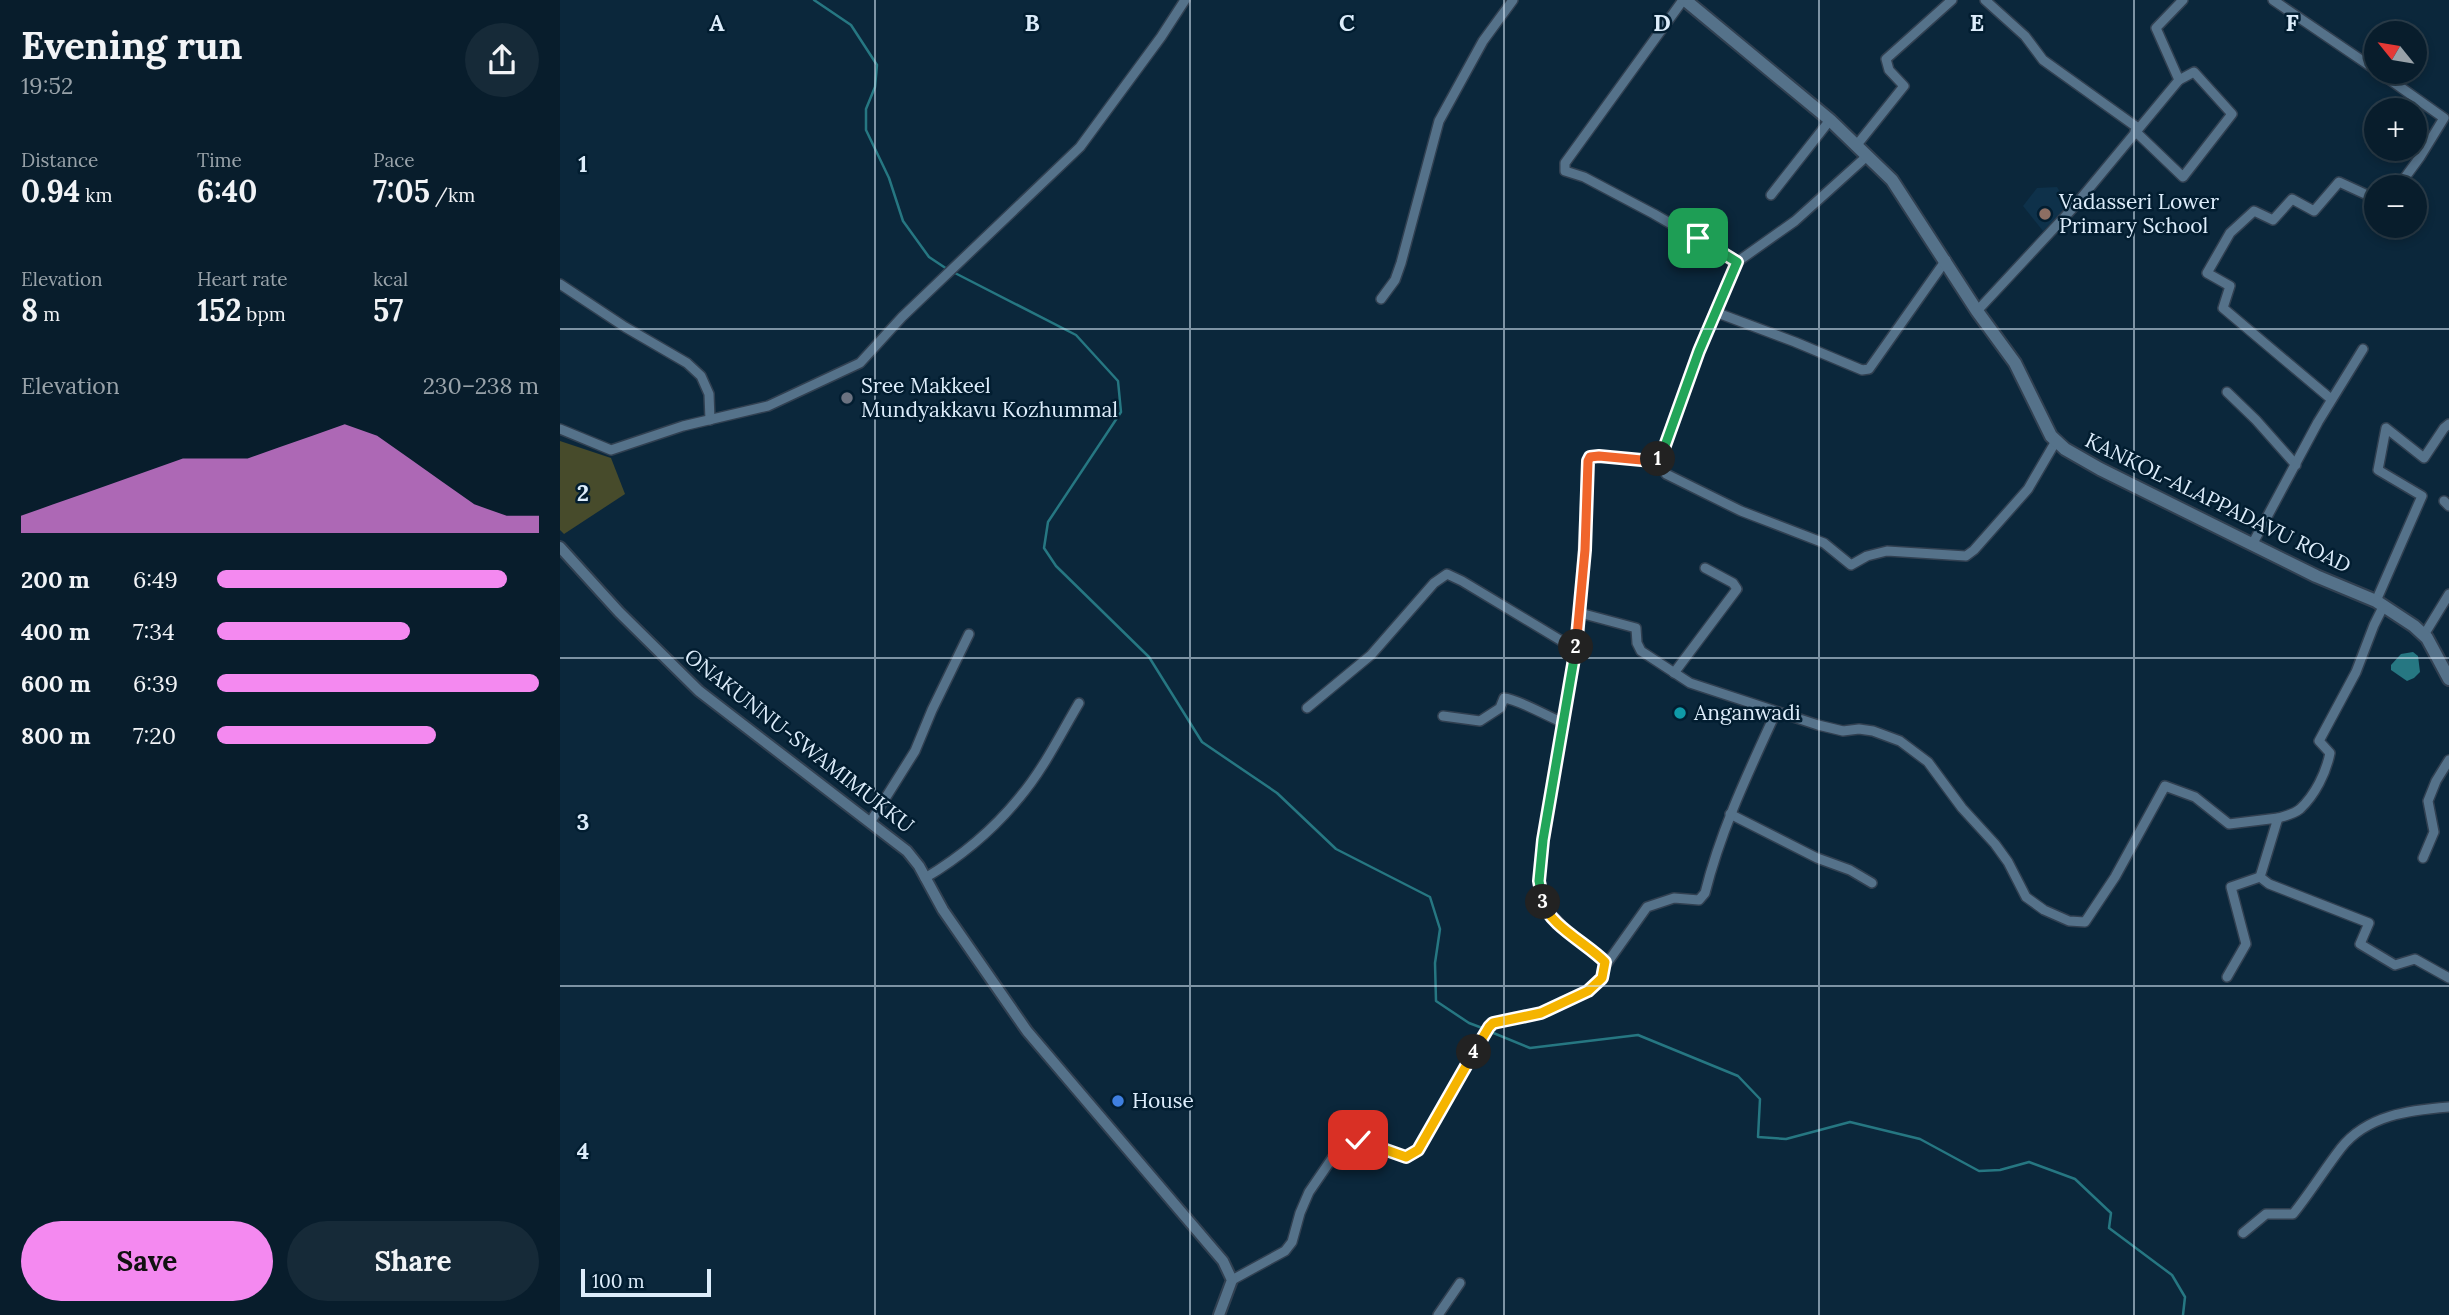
<!DOCTYPE html>
<html lang="en">
<head>
<meta charset="utf-8">
<style>
  body { margin:0; font-family:Lora,serif; background:#162a38; color:#f1f3f6; height:100vh; display:flex; flex-direction:column; font-size:26px; white-space:nowrap }
  * { box-sizing:border-box; margin:0 }
  p { font-size:23px; color:#98a2a9 }
  .icon { flex:none; width:38px; height:38px; fill:none; stroke:currentColor; stroke-width:2; stroke-linecap:round; stroke-linejoin:round }
  .map { position:relative; flex:1; overflow:hidden }
  .details { display:flex; flex-direction:column; background:#081d2c; width:560px }
  .details>* { flex:none }
  .needle { width:46px; rotate:300deg }
  .controls { position:absolute; left:1804px; top:21px; display:grid; gap:14px }
  .controls a { display:grid; place-items:center; width:63px; height:63px; border-radius:50%; background:#081d2c; box-shadow:0 4px 10px #0003,0 0 0 2px #293b48; font-size:35px }
  .scale { position:absolute; left:21px; bottom:18px; width:130px; box-sizing:border-box; padding-left:7px; border:4px solid #ddedfb; border-top:0; font-size:19px; line-height:24px; white-space:nowrap; color:#ddedfb; -webkit-text-stroke:5px #021d30; paint-order:stroke }
  .pin { position:absolute; display:grid; place-items:center; width:60px; height:60px; color:#fff; margin:-30px; border-radius:14px; box-shadow:0 4px 10px #0006 }
  .km { position:absolute; width:35px; height:35px; margin:-18px; border-radius:50%; background:#222; color:#fff; font-size:19px; line-height:35px; text-align:center }
  .round { display:grid; place-items:center; flex:none; width:74px; height:74px; border-radius:37px; background:#162a38 }
  .headline { display:flex; align-items:center; justify-content:space-between; height:119px; padding:0 21px }
  h1 { font-size:38px; font-weight:700; line-height:52px }
  .figures { display:grid; grid-template-columns:repeat(3,1fr); gap:10px; height:119px; padding:7px 21px }
  .figures div { display:grid; align-content:center }
  .figures b { font-size:30px; font-weight:700 }
  .figures small { font-size:19px; font-weight:400 }
  .figures p { font-size:19px }
  .chart { height:196px; padding:14px 21px }
  .chart p { display:flex; justify-content:space-between }
  .chart svg { width:100%; height:126px; margin-top:7px; fill:#f489f0; opacity:.7 }
  .primary-button { display:flex; gap:14px; margin-top:auto; padding:14px 21px }
  .primary-button a { flex:1; height:80px; border-radius:42px; background:#f489f0; color:#111; font-size:28px; font-weight:700; line-height:80px; text-align:center }
  .primary-button a+a { background:#162a38; color:#f1f3f6 }
  ul { padding:0 21px; list-style:none; font-size:23px }
  li { display:grid; grid-template-columns:112px 84px 1fr; align-items:center; height:52px }
  li i { height:18px; border-radius:9px; background:#f489f0 }
  main { display:flex; flex:1; min-height:0 }
  .map>svg:first-child { display:block }
  .built { fill:#0e314a }
  .green { fill:#474b2b }
  .water { fill:#267782 }
  .lines { fill:none; stroke-linecap:round; stroke-linejoin:round }
  .stream { stroke:#267782; stroke-width:2.5 }
  .minor-casing { stroke:#314051; stroke-width:12 }
  .tertiary-casing { stroke:#314051; stroke-width:14 }
  .secondary-casing { stroke:#314051; stroke-width:16 }
  .minor { stroke:#55728a; stroke-width:9 }
  .tertiary { stroke:#55728a; stroke-width:10 }
  .secondary { stroke:#55728a; stroke-width:12 }
  .split-1-casing { stroke:#fff; stroke-width:14 }
  .split-2-casing { stroke:#fff; stroke-width:14 }
  .split-3-casing { stroke:#fff; stroke-width:14 }
  .split-4-casing { stroke:#fff; stroke-width:14 }
  .split-5-casing { stroke:#fff; stroke-width:14 }
  .split-1 { stroke:#22a559; stroke-width:9 }
  .split-2 { stroke:#f0652b; stroke-width:9 }
  .split-3 { stroke:#22a559; stroke-width:9 }
  .split-4 { stroke:#f5b400; stroke-width:9 }
  .split-5 { stroke:#f5b400; stroke-width:9 }
  .grid { fill:none; stroke:#ddedfb; stroke-width:2; stroke-opacity:0.55 }
  .education-dot { fill:#8d6e63; stroke:#021d30; stroke-width:2.5 }
  .worship-dot { fill:#6b7280; stroke:#021d30; stroke-width:2.5 }
  .culture-dot { fill:#0f9aa8; stroke:#021d30; stroke-width:2.5 }
  .shop-dot { fill:#3f7fe0; stroke:#021d30; stroke-width:2.5 }
  .labels { text-anchor:middle; stroke-width:5; stroke-linejoin:round; paint-order:stroke }
  .poi-label { font-size:21px; fill:#ddedfb; stroke:#021d30; text-anchor:start }
  .street-label { font-size:21px; fill:#ddedfb; stroke:#021d30 }
  .grid-label { font-size:23px; text-anchor:middle; font-weight:bold; fill:#ddedfb; stroke:#021d30; stroke-width:5; stroke-linejoin:round; paint-order:stroke }
</style>
</head>
<body>
<main>
<section class="details">
<div class="headline"><div><h1>Evening run</h1><p>19:52</p></div><a class="round"><svg class="icon" aria-label="share" viewBox="0 0 24 24"><path d="M12 15V3M7 8l5-5 5 5M5 13v7h14v-7"/></svg></a></div>
<div class="figures">
<div><p>Distance</p><b>0.94<small> km</small></b></div>
<div><p>Time</p><b>6:40</b></div>
<div><p>Pace</p><b>7:05<small> /km</small></b></div>
</div>
<div class="figures">
<div><p>Elevation</p><b>8<small> m</small></b></div>
<div><p>Heart rate</p><b>152<small> bpm</small></b></div>
<div><p>kcal</p><b>57</b></div>
</div>
<div class="chart"><p><span>Elevation</span>230–238 m</p>
<svg viewBox="0 0 160 44" preserveAspectRatio="none"><path d="M0 44V38L10 34L20 30L30 26L40 22L50 18L60 18L70 18L80 14L90 10L100 6L110 10L120 18L130 26L140 34L150 38L160 38V44z"/></svg>
</div>
<ul>
<li><b>200 m</b>6:49<i style="width:90%"></i></li>
<li><b>400 m</b>7:34<i style="width:60%"></i></li>
<li><b>600 m</b>6:39<i style="width:100%"></i></li>
<li><b>800 m</b>7:20<i style="width:68%"></i></li>
</ul>
<div class="primary-button"><a>Save</a><a>Share</a></div>
</section>
<div class="map">
<svg width="1889" height="1315" viewBox="0 0 1889 1315">
  <rect width="100%" height="100%" fill="#0b273b"/>
  <path class="built" d="M1497 187 1509 206 1483 231 1463 206 1477 188Z"/>
  <path class="green" d="M0 441 51 458 65 494 4 534 0 530Z"/>
  <path class="water" d="M1853 652 1858 656 1860 672 1854 678 1847 681 1831 670V665L1841 654Z"/>
  <g class="lines">
    <g class="stream">
      <path d="M254 0 291 25 317 65 315 87 306 109V130L329 178 343 221 369 257 387 269"/>
      <path d="M393 272 516 335 558 381 561 412 488 522 484 548 496 566 589 657 642 742 717 793 776 849 870 897 880 929 875 963 876 1001 909 1023 925 1029"/>
      <path d="M931 1032 970 1048 1078 1035 1178 1076 1200 1099 1198 1137 1226 1139 1290 1122 1360 1139 1419 1171 1440 1170 1469 1162 1515 1179 1551 1213 1549 1228 1612 1275 1625 1297 1623 1315"/>
    </g>
    <defs>
      <g id="minor">
        <path d="M1123 0 1005 163V171L1024 177 1094 214 1177 262"/>
        <path d="M1425 0 1465 36 1483 60 1578 128"/>
        <path d="M1713 0 1816 70"/>
        <path d="M1819 72 1884 118 1860 157 1838 187"/>
        <path d="M1575 131 1623 177 1672 114 1634 72 1619 80"/>
        <path d="M1296 146 1344 86 1329 70 1326 59 1392 0"/>
        <path d="M1211 195 1270 120"/>
        <path d="M0 284 65 327 127 363 141 376 149 394 150 420"/>
        <path d="M821 299 835 280 841 263 879 121 923 41 953 0"/>
        <path d="M1417 311 1512 209 1619 80 1596 28 1623 0"/>
        <path d="M1155 312 1235 342 1302 370 1309 369 1386 260"/>
        <path d="M1667 392 1696 420 1736 465"/>
        <path d="M1771 399 1663 308 1670 286 1647 273 1670 233 1694 211 1713 220 1732 199 1754 211 1779 182 1816 199"/>
        <path d="M0 429 51 450 123 426 208 406 300 363 342 317 520 147 601 37 625 0"/>
        <path d="M1098 459 1106 474 1181 511 1264 543 1291 565 1307 556 1327 551 1406 556 1414 550 1468 489 1496 441"/>
        <path d="M1884 501 1889 506"/>
        <path d="M1693 543 1758 422 1803 349"/>
        <path d="M1816 601 1862 496 1818 470 1826 428 1864 458 1884 428 1889 424"/>
        <path d="M1020 613 1076 628 1077 643 1081 651 1130 683 1258 725 1283 731 1299 729 1313 731 1340 741 1368 762 1402 808 1435 844 1448 862 1466 897 1484 910 1509 921 1525 922 1555 877 1605 786 1635 797 1669 824 1718 818 1700 877 1709 884 1809 923 1800 944 1835 965 1855 959 1889 978"/>
        <path d="M1864 635 1889 594"/>
        <path d="M1114 673 1177 589 1173 583 1145 568"/>
        <path d="M747 708 811 655 874 583 887 574 902 581 1015 649"/>
        <path d="M883 716 920 721 940 708 944 698C958 699 988 717 1004 723"/>
        <path d="M1170 814 1257 858 1290 870 1312 883"/>
        <path d="M1718 818C1725 816 1734 814 1740 809 1755 795 1766 773 1770 753L1759 741 1796 672 1814 625 1824 605"/>
        <path d="M311 821 355 751 372 710 409 634"/>
        <path d="M1863 858 1874 832 1868 801 1876 781 1889 760"/>
        <path d="M365 878C402 856 432 831 459 798 483 770 500 735 519 703"/>
        <path d="M1045 966 1087 907 1114 898 1139 900 1145 893C1161 829 1189 771 1216 712"/>
        <path d="M1667 977 1686 944 1671 887 1700 877"/>
        <path d="M1683 1233 1706 1214H1733C1750 1193 1764 1170 1781 1148 1807 1115 1850 1110 1889 1107"/>
        <path d="M672 1280 725 1251 732 1242 740 1213 749 1192 784 1141 798 1140 846 1157 858 1150 861 1145 929 1027 946 1019 981 1013 1028 991 1042 978 1045 962 1008 932 985 908 979 881 983 840 1019 633 1028 462 1034 456 1092 461 1101 456 1139 351 1177 262 1235 221 1307 156"/>
        <path d="M878 1315 900 1283"/>
      </g>
      <path id="tertiary" d="M0 547 59 612 139 691 347 851 359 866 383 910 467 1031 663 1261 672 1280 659 1315"/>
      <path id="secondary" d="M1125 0 1270 120 1332 180 1417 311 1455 363 1491 436 1505 449 1540 469 1756 576 1816 601 1854 626 1867 638 1889 679"/>
    </defs>
    <use href="#minor" class="minor-casing"/>
    <use href="#tertiary" class="tertiary-casing"/>
    <use href="#secondary" class="secondary-casing"/>
    <use href="#minor" class="minor"/>
    <use href="#tertiary" class="tertiary"/>
    <use href="#secondary" class="secondary"/>
  </g>
  <g class="lines">
    <defs>
      <path id="split-1" d="M1098 459 1102 454 1139 351 1177 262 1138 238"/>
      <path id="split-2" d="M1016 647 1025 550 1028 461 1030 457 1039 456 1092 461 1098 459"/>
      <path id="split-3" d="M983 902 979 881 983 840 1016 647"/>
      <path id="split-4" d="M914 1052 929 1027 933 1023 981 1013 1028 991 1042 978 1045 962C1029 945 988 924 983 902"/>
      <path id="split-5" d="M798 1140 846 1157 858 1150 914 1052"/>
    </defs>
    <use href="#split-1" class="split-1-casing"/>
    <use href="#split-2" class="split-2-casing"/>
    <use href="#split-3" class="split-3-casing"/>
    <use href="#split-4" class="split-4-casing"/>
    <use href="#split-5" class="split-5-casing"/>
    <use href="#split-1" class="split-1"/>
    <use href="#split-2" class="split-2"/>
    <use href="#split-3" class="split-3"/>
    <use href="#split-4" class="split-4"/>
    <use href="#split-5" class="split-5"/>
  </g>
  <path class="grid" d="M315 0V1315M630 0V1315M944 0V1315M1259 0V1315M1574 0V1315M0 329H1889M0 658H1889M0 986H1889"/>
  <circle class="education-dot" cx="1485" cy="214" r="7"/>
  <circle class="worship-dot" cx="287" cy="398" r="7"/>
  <circle class="culture-dot" cx="1120" cy="713" r="7"/>
  <circle class="shop-dot" cx="558" cy="1101" r="7"/>
  <g class="labels">
    <g class="poi-label">
      <text x="1499" y="209">Vadasseri Lower<tspan x="1499" dy="24">Primary School</tspan></text>
      <text x="301" y="393">Sree Makkeel<tspan x="301" dy="24">Mundyakkavu Kozhummal</tspan></text>
      <text x="1134" y="720">Anganwadi</text>
      <text x="572" y="1108">House</text>
    </g>
    <g class="street-label">
      <text transform="translate(1658 503) rotate(26)" y="7">KANKOL-ALAPPADAVU ROAD</text>
      <text transform="translate(239 741) rotate(38)" y="7">ONAKUNNU-SWAMIMUKKU</text>
    </g>
  </g>
  <g class="grid-label">
    <text x="157" y="31">A</text>
    <text x="472" y="31">B</text>
    <text x="787" y="31">C</text>
    <text x="1102" y="31">D</text>
    <text x="1417" y="31">E</text>
    <text x="1732" y="31">F</text>
    <text x="23" y="172">1</text>
    <text x="23" y="501">2</text>
    <text x="23" y="830">3</text>
    <text x="23" y="1159">4</text>
  </g>
</svg>
<div class="controls">
<a><svg class="needle" viewBox="-14 -14 28 28"><path d="M0-13l5 13h-10z" fill="#e53935"/><path d="M0 13l5-13h-10z" fill="#98a2a9"/></svg></a>
<a>+</a>
<a>−</a>
</div>
<div class="scale">100 m</div>
<div class="pin" style="left:1138px;top:238px;background:#1e9e55"><svg class="icon" aria-label="arrive" viewBox="0 0 24 24"><path d="M6 21V4h12l-3 4 3 4H6"/></svg></div>
<div class="pin" style="left:798px;top:1140px;background:#d93025"><svg class="icon" aria-label="check" viewBox="0 0 24 24"><path d="M5 12l5 5 9-10"/></svg></div>
<b class="km" style="left:1098px;top:459px">1</b>
<b class="km" style="left:1016px;top:647px">2</b>
<b class="km" style="left:983px;top:902px">3</b>
<b class="km" style="left:914px;top:1052px">4</b>
</div>
</main>
</body>
</html>
